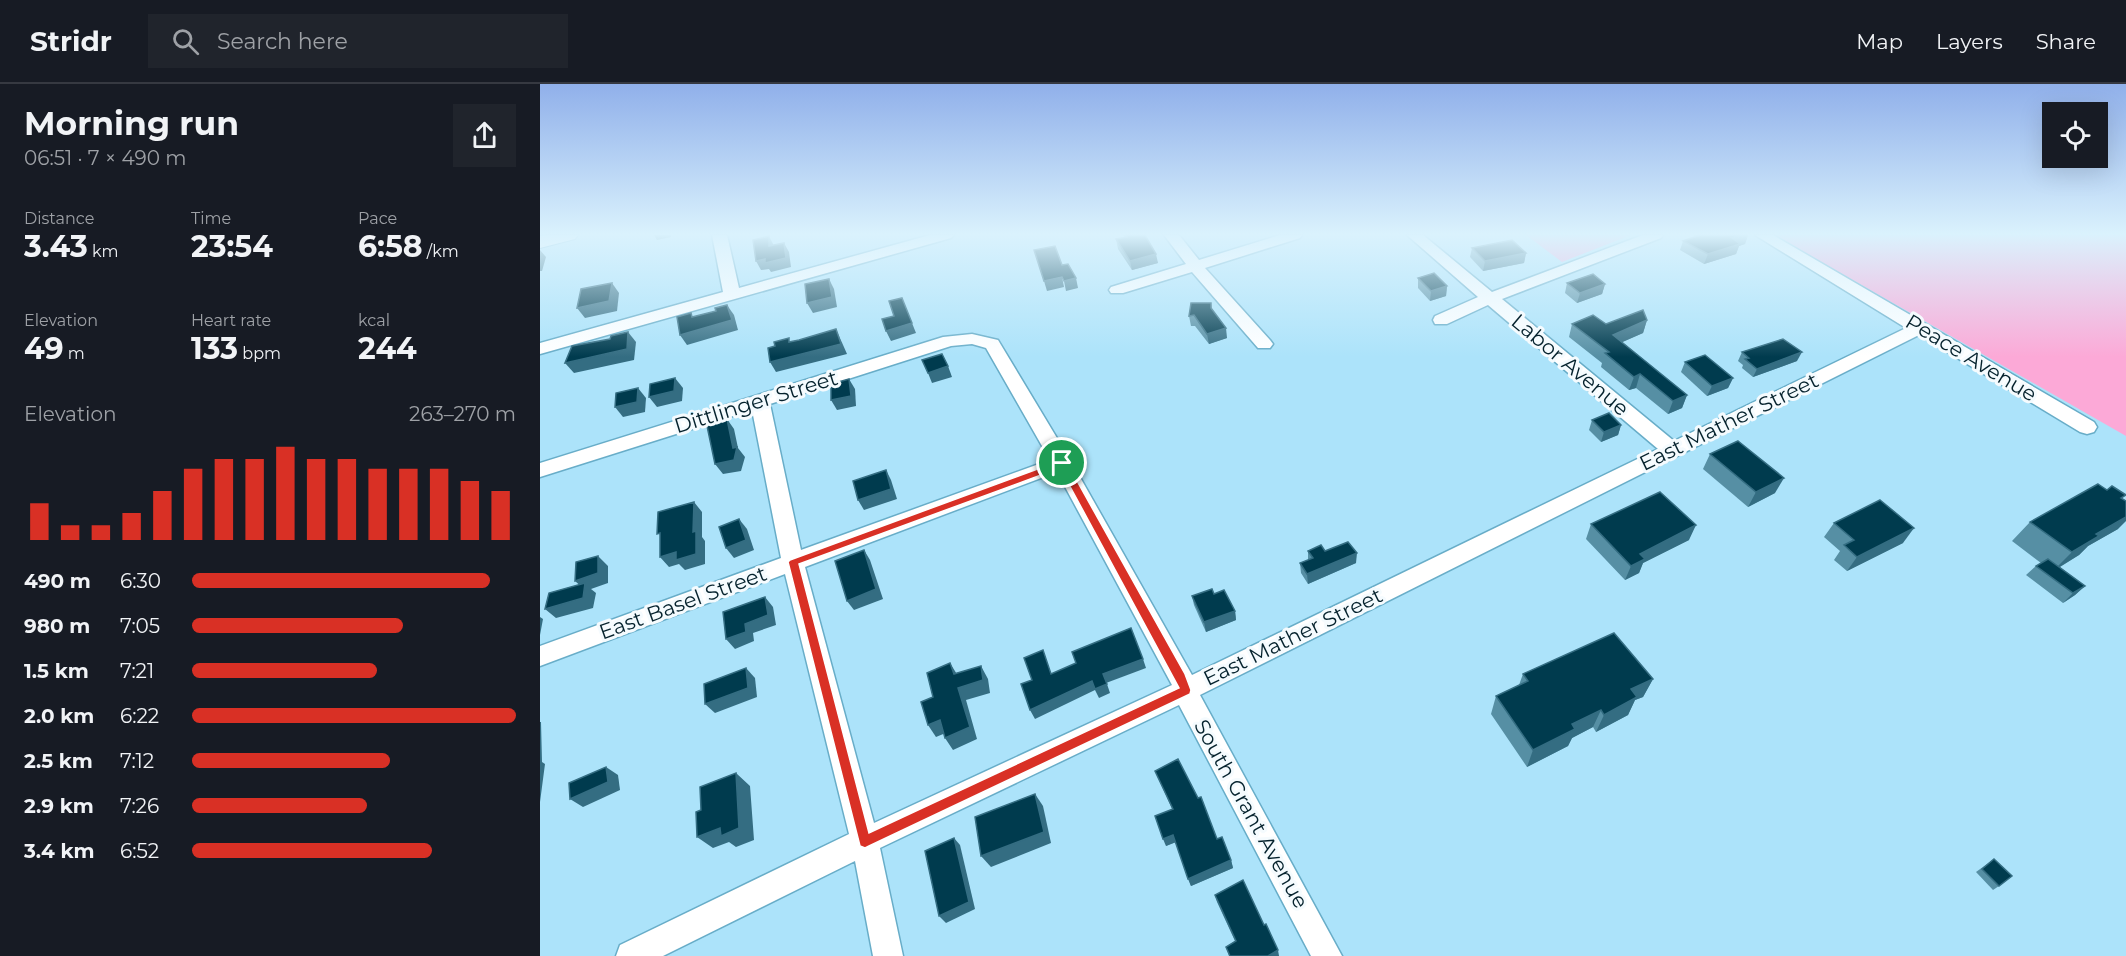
<!DOCTYPE html>
<html lang="en">
<head>
<meta charset="utf-8">
<style>
  body { margin:0; font-family:Montserrat,sans-serif; background:#20242c; color:#f1f3f6; height:100vh; display:flex; flex-direction:column; font-size:22px; white-space:nowrap }
  * { box-sizing:border-box; margin:0 }
  p { font-size:20px; color:#9ea1a6 }
  .icon { flex:none; width:33px; height:33px; fill:none; stroke:currentColor; stroke-width:2; stroke-linecap:round; stroke-linejoin:round }
  .map { position:relative; flex:1; overflow:hidden }
  .side { display:flex; flex-direction:column; background:#171b24; width:540px }
  .side>* { flex:none }
  .controls { position:absolute; left:1502px; top:18px; display:grid; gap:12px }
  .controls a { display:grid; place-items:center; width:66px; height:66px; border-radius:0px; background:#171b24; box-shadow:0 6px 24px #0002; font-size:30px }
  .pin { position:absolute; display:grid; place-items:center; width:51px; height:51px; color:#fff; margin:-26px; border:3px solid #fff; border-radius:50%; box-shadow:0 2px 6px #0007 }
  .round { display:grid; place-items:center; flex:none; width:63px; height:63px; border-radius:0px; background:#20242c }
  .summary { display:flex; align-items:center; justify-content:space-between; height:102px; padding:0 24px }
  h1 { font-size:33px; font-weight:700; line-height:45px }
  .metrics { display:grid; grid-template-columns:repeat(3,1fr); gap:9px; height:102px; padding:6px 24px }
  .metrics div { display:grid; align-content:center }
  .metrics b { font-size:30px; font-weight:700 }
  .metrics small { font-size:16px; font-weight:400 }
  .metrics p { font-size:16px }
  .chart { height:168px; padding:12px 24px }
  .chart p { display:flex; justify-content:space-between }
  .chart svg { width:100%; height:108px; margin-top:6px; stroke:#d93025; stroke-width:6 }
  ul { padding:0 24px; list-style:none; font-size:20px }
  li { display:grid; grid-template-columns:96px 72px 1fr; align-items:center; height:45px }
  li i { height:15px; border-radius:8px; background:#d93025 }
  header { display:flex; align-items:center; gap:36px; box-sizing:border-box; height:84px; padding:0 30px; background:#171b24; border-bottom:2px solid #363941 }
  header strong { font-size:28px }
  nav { display:flex; gap:33px; margin-inline-start:auto; font-size:21px }
  .search { width:420px; height:54px; background:#20242c; display:flex; align-items:center; gap:15px; box-sizing:border-box; padding:0 21px; border-radius:0px; color:#9ea1a6; font-size:22px }
  main { display:flex; flex:1; min-height:0 }
  .map>svg:first-child { display:block }
  .green { fill:#fca9d7 }
  .lines { fill:none; stroke-linecap:round; stroke-linejoin:round }
  .minor-casing { stroke:#68adc8; stroke-width:3 }
  .major-casing { stroke:#68adc8; stroke-width:2 }
  .minor { fill:#fff; fill-rule:evenodd }
  .major { fill:#fff; fill-rule:evenodd }
  .wall { fill:#568fa4 }
  .shaded-wall { fill:#346d82 }
  .building { fill:#003b4e; stroke:#346d82; stroke-width:1.5 }
  .route { fill:#d93025; stroke:#fff; stroke-width:1.5; fill-rule:evenodd }
  .labels { text-anchor:middle; stroke-width:6; stroke-linejoin:round; paint-order:stroke }
  .street-label { font-size:21px; fill:#05222d; stroke:#f5fbfe }
</style>
</head>
<body>
<header>
<strong>Stridr</strong>
<div class="search"><svg class="icon" aria-label="search" viewBox="0 0 24 24"><circle cx="10" cy="10" r="6"/><path d="M15 15l6 6"/></svg>Search here</div>
<nav><a>Map</a><a>Layers</a><a>Share</a></nav>
</header>
<main>
<section class="side">
<div class="summary"><div><h1>Morning run</h1><p>06:51 · 7 × 490 m</p></div><a class="round"><svg class="icon" aria-label="share" viewBox="0 0 24 24"><path d="M12 15V3M7 8l5-5 5 5M5 13v7h14v-7"/></svg></a></div>
<div class="metrics">
<div><p>Distance</p><b>3.43<small> km</small></b></div>
<div><p>Time</p><b>23:54</b></div>
<div><p>Pace</p><b>6:58<small> /km</small></b></div>
</div>
<div class="metrics">
<div><p>Elevation</p><b>49<small> m</small></b></div>
<div><p>Heart rate</p><b>133<small> bpm</small></b></div>
<div><p>kcal</p><b>244</b></div>
</div>
<div class="chart"><p><span>Elevation</span>263–270 m</p>
<svg viewBox="0 0 160 44" preserveAspectRatio="none"><path d="M5 44V29M15 44V38M25 44V38M35 44V33M45 44V24M55 44V15M65 44V11M75 44V11M85 44V6M95 44V11M105 44V11M115 44V15M125 44V15M135 44V15M145 44V20M155 44V24"/></svg>
</div>
<ul>
<li><b>490 m</b>6:30<i style="width:92%"></i></li>
<li><b>980 m</b>7:05<i style="width:65%"></i></li>
<li><b>1.5 km</b>7:21<i style="width:57%"></i></li>
<li><b>2.0 km</b>6:22<i style="width:100%"></i></li>
<li><b>2.5 km</b>7:12<i style="width:61%"></i></li>
<li><b>2.9 km</b>7:26<i style="width:54%"></i></li>
<li><b>3.4 km</b>6:52<i style="width:74%"></i></li>
</ul>
</section>
<div class="map">
<svg width="1586" height="872" viewBox="0 0 1586 872">
  <rect width="100%" height="100%" fill="#ace3fa"/>
  <g class="green">
    <path d="M986 151H1091L1022 178Z"/>
    <path d="M1234 151H1586V352Z"/>
  </g>
  <g class="lines">
    <defs>
      <g id="minor">
        <path d="M172 151H187L199 204 390 151H414L411 154 0 270V259L183 208Z"/>
        <path d="M624 151H639L659 176 740 151H762L760 154 665 184 730 256 733 260 730 264H718L652 188 583 209H571L569 206 571 203 646 180Z"/>
        <path d="M867 151H883L952 208 1103 151H1123L1121 154 962 215 1134 357 1366 244 1215 151H1233L1554 338 1557 343 1554 348 1547 350 1540 348 1379 251 660 611 802 872H771L639 621 340 764 363 872H333L315 777 123 872H76L80 861 309 750 245 490 0 582V562L241 474 212 326 0 393V379L403 253 432 250 458 256 532 379 652 591 1118 365 948 221 907 240H895L893 236 895 232 938 213ZM432 260 446 264 510 376 261 466 230 320 411 262ZM517 388 632 601 334 739 265 483Z"/>
      </g>
      <path id="major" d="M7 151H38L35 155 0 164V152Z"/>
    </defs>
    <use href="#minor" class="minor-casing"/>
    <use href="#major" class="major-casing"/>
    <use href="#minor" class="minor"/>
    <use href="#major" class="major"/>
  </g>
  <g class="wall">
    <path d="M583 151H605L618 179 592 186 578 165 576 155 584 153Z"/>
    <path d="M1154 151H1208L1205 160 1199 162 1196 170 1164 180 1140 166 1143 157 1154 153Z"/>
    <path d="M932 164 986 169 984 179 943 187 930 173Z"/>
    <path d="M878 194 907 202 906 212 890 217 878 204Z"/>
    <path d="M1027 199 1065 200 1062 210 1037 219 1025 209Z"/>
    <path d="M671 219 672 226 687 254 669 260 655 242H651L649 232Z"/>
    <path d="M1107 236 1103 249 1082 258 1147 311 1142 324 1128 330 1096 304 1089 306 1061 283 1062 279 1029 253 1032 240H1066Z"/>
    <path d="M1202 268 1257 277 1213 293 1202 284 1203 281 1198 277Z"/>
    <path d="M1145 278 1193 294 1188 304 1167 312 1141 288Z"/>
    <path d="M1052 336 1081 341 1078 351 1061 358 1049 346Z"/>
    <path d="M1170 370 1235 409 1208 423 1163 385Z"/>
    <path d="M1583 415 1578 445 1548 462 1539 471 1520 483 1545 502 1535 511 1523 519 1486 491 1496 482 1501 479 1472 457 1490 438Z"/>
    <path d="M1294 439 1363 459 1307 487 1294 476 1300 467 1284 453Z"/>
    <path d="M1051 440 1149 456 1103 479 1099 489 1085 496 1046 455Z"/>
    <path d="M768 467H785L816 479 768 500 761 489 760 479 768 476Z"/>
    <path d="M674 510 695 527 696 536 666 548 654 521 652 512Z"/>
    <path d="M983 590 1113 595 1103 613 1095 616 1088 631 1056 648 1053 643 1032 654 1028 662 987 683 951 630 956 612 979 601Z"/>
    <path d="M615 687 677 755 691 776 693 784 651 802 636 758 626 762 632 725Z"/>
    <path d="M1454 775 1459 802 1453 806 1436 788Z"/>
    <path d="M675 811 739 872H689L686 863 695 857 677 818Z"/>
  </g>
  <g class="shaded-wall">
    <path d="M114 151H131V153L117 156Z"/>
    <path d="M1208 151 1205 160 1199 162 1196 170 1164 180 1168 170 1192 154Z"/>
    <path d="M229 152 234 162H229Z"/>
    <path d="M244 159 249 168 251 183 231 188 229 185 221 186 216 177Z"/>
    <path d="M0 166 6 173 2 187H0Z"/>
    <path d="M986 169 984 179 943 187 945 177Z"/>
    <path d="M616 170 618 179 592 186 590 177Z"/>
    <path d="M522 193 524 203 507 207 504 197Z"/>
    <path d="M536 194 538 204 526 207 524 197Z"/>
    <path d="M289 195 294 205 297 223 273 229 267 219Z"/>
    <path d="M72 199 79 209 77 227 45 234 37 224Z"/>
    <path d="M1065 200 1062 210 1037 219 1040 209Z"/>
    <path d="M907 202 906 212 890 217 891 207Z"/>
    <path d="M362 214 376 249 351 257 346 247 372 239Z"/>
    <path d="M187 221 194 231 198 246 147 261 140 251Z"/>
    <path d="M1107 236 1103 249 1069 264 1073 251Z"/>
    <path d="M686 244 687 254 669 260 667 250Z"/>
    <path d="M296 245 307 270 236 288 230 278Z"/>
    <path d="M88 248 96 258 94 276 34 289 25 279Z"/>
    <path d="M1262 268 1257 277 1213 293 1217 285Z"/>
    <path d="M408 282 412 293 392 299 388 289Z"/>
    <path d="M1100 290 1096 304 1089 306 1094 293Z"/>
    <path d="M135 294 143 304 142 317 117 323 109 313Z"/>
    <path d="M1193 294 1188 304 1167 312 1172 302Z"/>
    <path d="M309 295 315 305 316 322 297 326 291 316Z"/>
    <path d="M98 304 106 314 105 328 83 333 75 323Z"/>
    <path d="M1147 311 1142 324 1128 330 1133 317Z"/>
    <path d="M187 335 194 345 198 364 205 373 201 387 183 390 175 380 193 364Z"/>
    <path d="M1081 341 1078 351 1061 358 1064 348Z"/>
    <path d="M346 386 351 396 357 415 324 426 318 416Z"/>
    <path d="M1244 394 1235 409 1208 423 1216 408Z"/>
    <path d="M154 418 162 428V453L165 457V480L145 486 139 480 129 483 120 473 153 448Z"/>
    <path d="M1586 433V437L1578 445 1548 462 1539 471 1513 487 1532 468 1556 450Z"/>
    <path d="M199 435 207 445 214 466 194 474 186 464Z"/>
    <path d="M1156 441 1149 456 1103 479 1099 489 1085 496 1091 482 1100 470Z"/>
    <path d="M1374 444 1363 459 1307 487 1317 473Z"/>
    <path d="M324 466 330 476 343 515 314 526 307 517Z"/>
    <path d="M817 469 816 479 768 500 767 490Z"/>
    <path d="M58 472 68 482V499L51 505 56 509 53 524 16 534 5 525 44 505 35 497Z"/>
    <path d="M1545 502 1535 511 1523 519 1533 509Z"/>
    <path d="M225 513 233 523 236 541 213 549 214 557 195 565 186 555 205 540Z"/>
    <path d="M695 527 696 536 666 548 664 538Z"/>
    <path d="M0 533 3 535 0 551Z"/>
    <path d="M603 575 606 584 566 599 563 590Z"/>
    <path d="M410 579 418 592 441 582 448 595 450 609 426 616 437 655 413 666 405 654 414 590Z"/>
    <path d="M206 584 215 594 217 613 175 629 165 620Z"/>
    <path d="M1113 595 1103 613 1095 616 1088 631 1056 648 1064 631 1091 605Z"/>
    <path d="M552 597 567 600 570 609 559 614 555 606 495 635 490 626Z"/>
    <path d="M1061 626 1053 643 1032 654 1028 662 987 683 993 666 1032 640Z"/>
    <path d="M400 636 408 648 396 653 388 641Z"/>
    <path d="M0 638H1L2 678 5 680 0 718Z"/>
    <path d="M66 683 78 691 80 706 43 723 30 715Z"/>
    <path d="M196 689 210 702 214 756 196 763 189 758 173 764 157 753Z"/>
    <path d="M495 710 503 722 511 759 451 783 441 772Z"/>
    <path d="M633 751 636 758 626 762 623 755Z"/>
    <path d="M414 754 420 761 435 825 406 839 399 832Z"/>
    <path d="M691 776 693 784 651 802 648 795Z"/>
    <path d="M738 866 739 872H728Z"/>
  </g>
  <g class="building">
    <path d="M586 151H605L616 170 590 177 576 155 587 153Z"/>
    <path d="M1160 151H1207L1192 154 1200 160 1168 170 1143 157Z"/>
    <path d="M229 152V162L244 159 246 174 225 179V175L216 177 213 156Z"/>
    <path d="M972 156 986 169 945 177 932 164Z"/>
    <path d="M515 162 522 181 528 180 536 194 524 197 522 193 504 197 494 166Z"/>
    <path d="M894 189 907 202 891 207 878 194Z"/>
    <path d="M1053 190 1065 200 1040 209 1027 199Z"/>
    <path d="M289 195 292 213 267 219 265 200Z"/>
    <path d="M72 199 69 217 37 224 41 205Z"/>
    <path d="M362 214 372 239 346 247 342 235 354 232 349 217Z"/>
    <path d="M651 219H671V224L686 244 667 250 654 231 649 232Z"/>
    <path d="M187 221 192 236 140 251 137 233 151 229 152 233 176 227 175 224Z"/>
    <path d="M1103 226 1107 236 1073 251 1147 311 1133 317 1100 290 1094 293 1065 269 1069 268 1032 240 1053 231 1066 240Z"/>
    <path d="M296 245 301 260 230 278 228 264 235 262 234 258 249 254V258L259 256Z"/>
    <path d="M88 248 87 265 25 279 32 262 70 255 71 252Z"/>
    <path d="M1243 255 1262 268 1217 285 1205 275 1209 274 1202 268Z"/>
    <path d="M402 270 408 282 388 289 382 276Z"/>
    <path d="M1165 271 1193 294 1172 302 1145 278Z"/>
    <path d="M135 294 134 307 109 313 110 300Z"/>
    <path d="M309 295 311 312 291 316V300Z"/>
    <path d="M98 304 97 318 75 323 76 309Z"/>
    <path d="M1069 329 1081 341 1064 348 1052 336Z"/>
    <path d="M187 335 193 364 197 363 194 376 175 380 167 342Z"/>
    <path d="M1198 357 1244 394 1216 408 1170 370Z"/>
    <path d="M346 386 351 405 318 416 313 397Z"/>
    <path d="M1558 400 1567 406 1572 402 1586 411 1581 414 1586 417V433L1556 450 1559 452 1532 468 1490 438Z"/>
    <path d="M1120 408 1156 441 1100 470 1105 475 1091 482 1051 440Z"/>
    <path d="M1340 416 1374 444 1317 473 1304 461 1314 456 1294 439Z"/>
    <path d="M154 418 153 448 156 447V470L136 476V468L120 473V449L117 450 118 428Z"/>
    <path d="M199 435 206 456 186 464 179 443Z"/>
    <path d="M808 458 817 469 767 490 760 479 773 474 768 467 781 461 785 467Z"/>
    <path d="M324 466 336 505 307 517 295 477Z"/>
    <path d="M58 472V489L35 497 36 478Z"/>
    <path d="M1508 475 1545 502 1533 509 1496 482Z"/>
    <path d="M45 499 43 514 5 525 9 509Z"/>
    <path d="M672 505 674 510 684 506 695 527 664 538 652 512Z"/>
    <path d="M225 513 228 531 205 540 206 548 186 555 183 528Z"/>
    <path d="M591 544 603 575 563 590 567 600 555 605 552 597 490 626 481 600 492 596 484 574 503 566 511 590 536 579 532 568Z"/>
    <path d="M1074 549 1113 595 1091 605 1097 613 1064 631 1061 626 1032 640 1035 645 993 666 956 612 988 597 983 590Z"/>
    <path d="M410 579 414 590 441 582 443 596 418 604 430 643 405 654 400 636 388 641 381 618 393 613 387 589Z"/>
    <path d="M206 584 208 604 165 620 164 600Z"/>
    <path d="M638 675 658 714 661 713 677 755 682 753 691 776 648 795 633 751 623 755 615 732 633 725 615 687Z"/>
    <path d="M66 683 68 698 30 715 29 699Z"/>
    <path d="M196 689 199 744 181 752 180 744 157 753 156 728 161 726 160 703Z"/>
    <path d="M495 710 504 748 441 772 435 733Z"/>
    <path d="M414 754 429 818 399 832 385 767Z"/>
    <path d="M1454 775 1472 792 1459 802 1442 785Z"/>
    <path d="M703 796 724 841 726 840 738 866 728 872H690L686 863 696 857 675 811Z"/>
  </g>
  <linearGradient id="sky" x2="0" y2="1"><stop stop-color="#90b0ea"/><stop offset="0.55" stop-color="#daf2fd"/><stop offset="1" stop-color="#daf2fd" stop-opacity="0"/></linearGradient>
  <rect width="1586" height="273" fill="url(#sky)"/>
  <path class="route" d="M522 376 527 379 645 590 651 606 650 610 329 762 325 764 320 762 248 478 250 476ZM520 384 639 604 329 749 259 480Z"/>
  <g class="labels">
    <g class="street-label">
      <text transform="translate(1431 274) rotate(31)" y="7">Peace Avenue</text>
      <text transform="translate(1030 281) rotate(40)" y="7">Labor Avenue</text>
      <text transform="translate(216 318) rotate(-17)" y="7">Dittlinger Street</text>
      <text transform="translate(1189 338) rotate(-26)" y="7">East Mather Street</text>
      <text transform="translate(143 519) rotate(-20)" y="7">East Basel Street</text>
      <text transform="translate(753 553) rotate(-26)" y="7">East Mather Street</text>
      <text transform="translate(711 730) rotate(61)" y="7">South Grant Avenue</text>
    </g>
  </g>
</svg>
<div class="controls">
<a><svg class="icon" aria-label="locate" viewBox="0 0 24 24"><circle cx="12" cy="12" r="6"/><path d="M12 2v4M12 18v4M2 12h4M18 12h4"/></svg></a>
</div>
<div class="pin" style="left:522px;top:379px;background:#1e9e55"><svg class="icon" aria-label="arrive" viewBox="0 0 24 24"><path d="M6 21V4h12l-3 4 3 4H6"/></svg></div>
</div>
</main>
</body>
</html>
